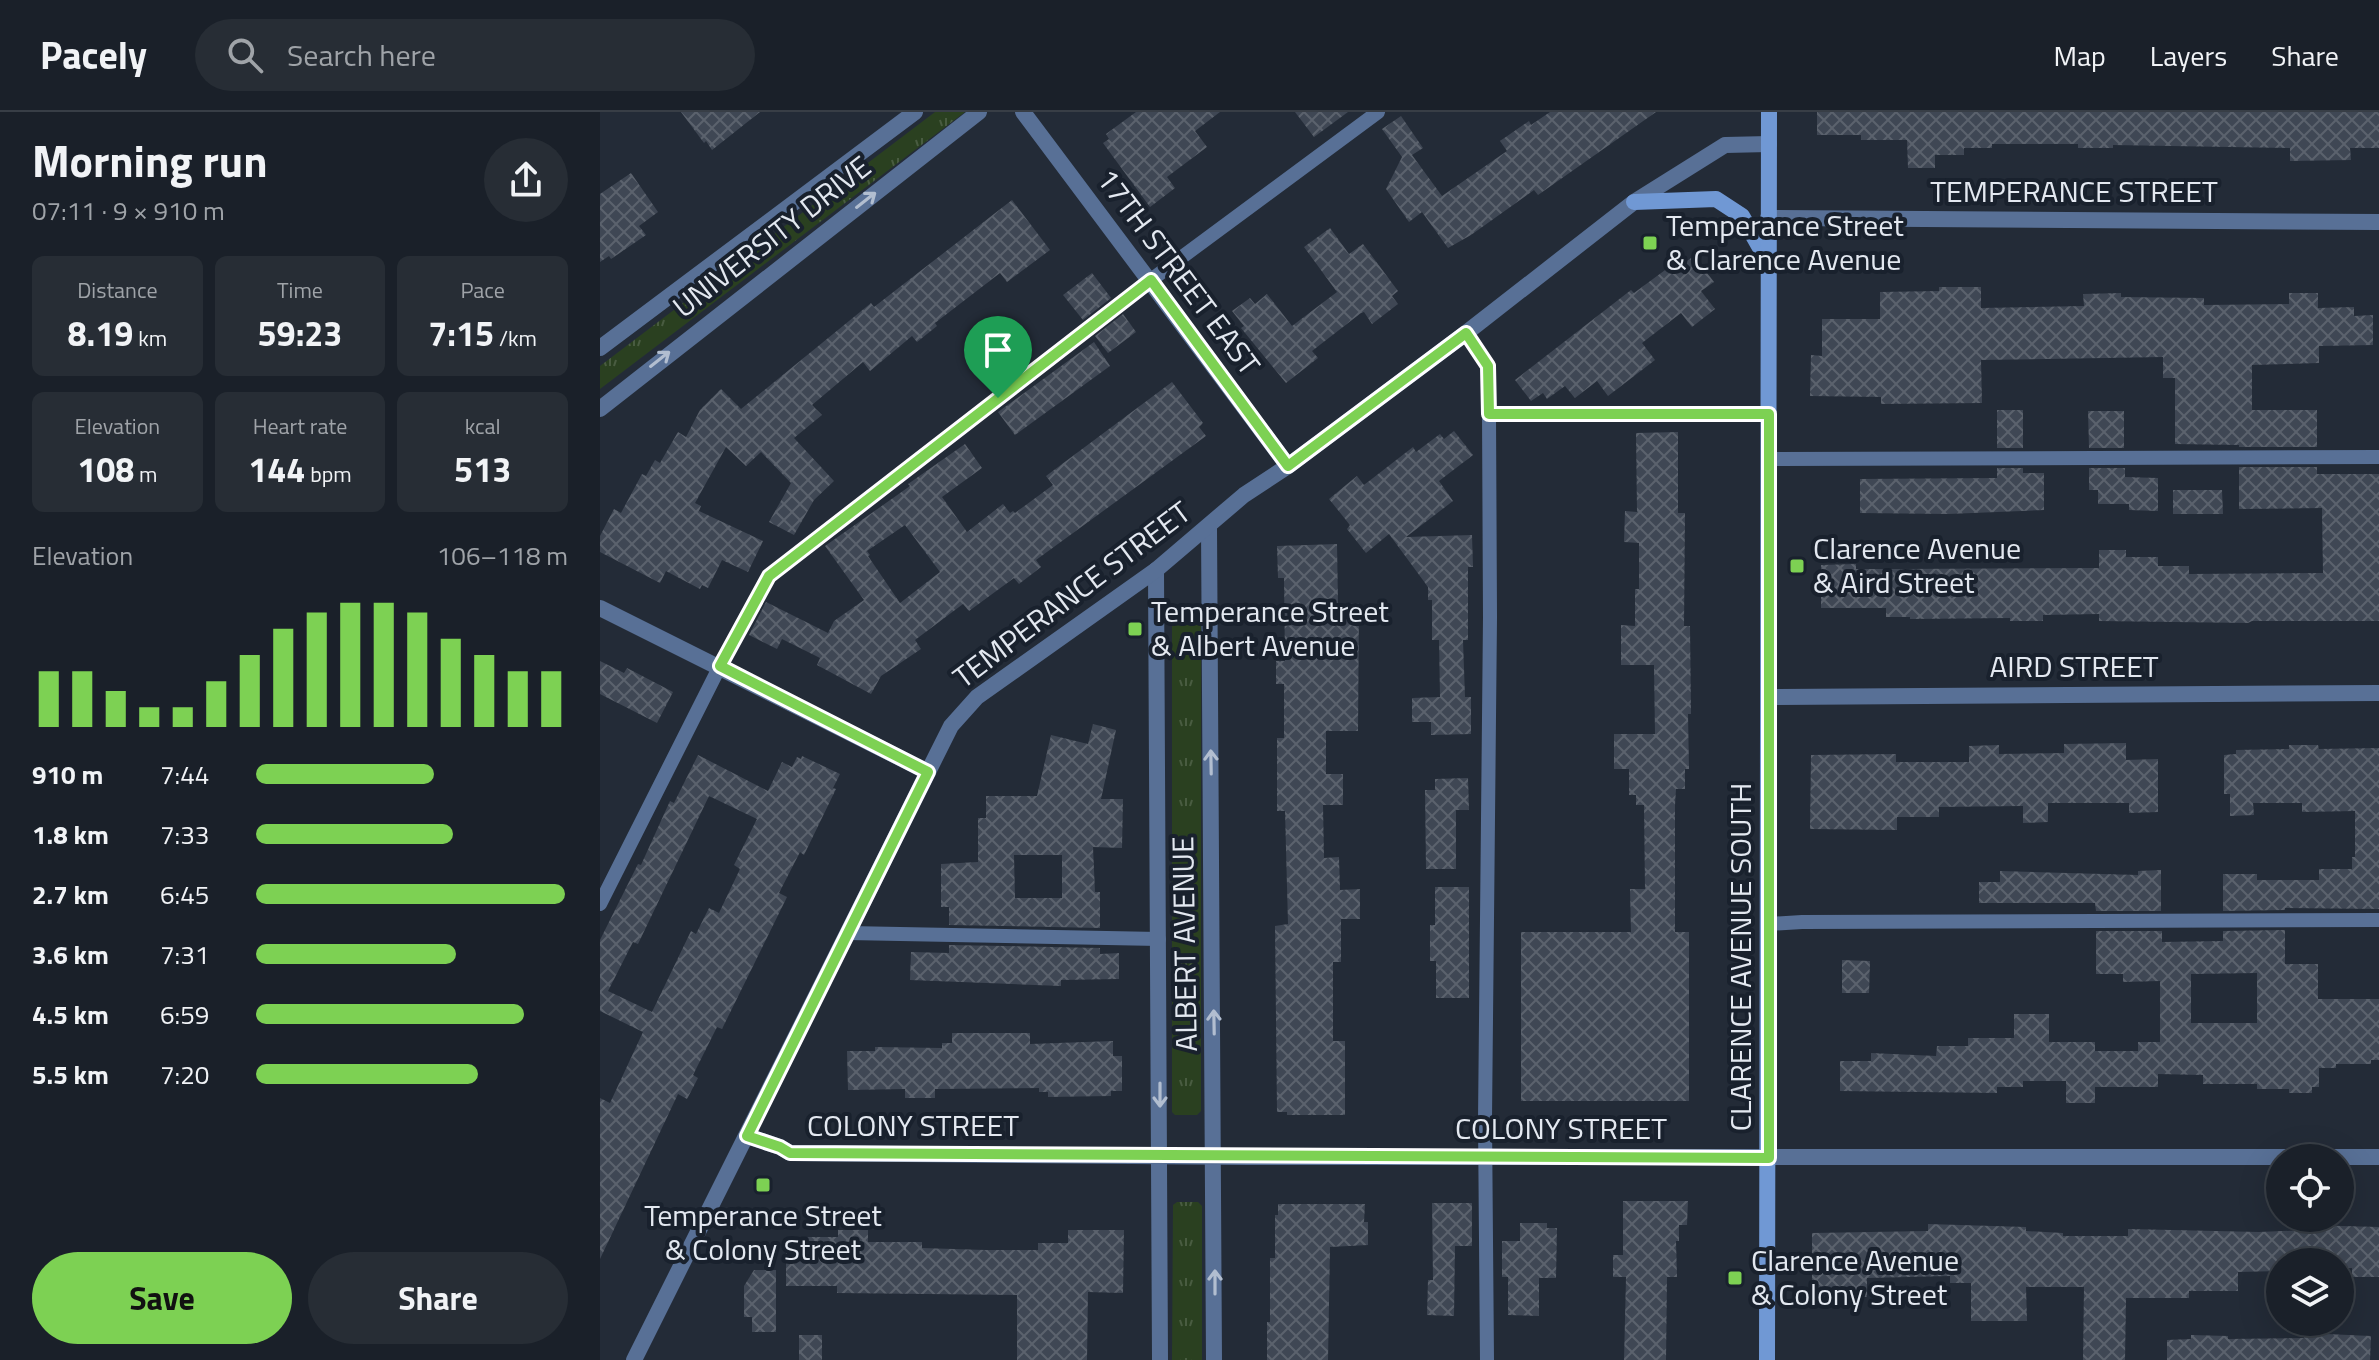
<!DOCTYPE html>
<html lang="en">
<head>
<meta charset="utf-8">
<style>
  body { margin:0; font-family:"Titillium Web",sans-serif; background:#272d35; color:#f1f3f6; height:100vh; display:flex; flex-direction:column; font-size:30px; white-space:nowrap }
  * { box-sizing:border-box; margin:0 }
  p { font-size:26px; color:#9fa3a8 }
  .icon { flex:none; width:44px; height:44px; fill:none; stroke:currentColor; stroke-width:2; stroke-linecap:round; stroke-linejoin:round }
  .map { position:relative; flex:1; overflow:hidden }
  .details { display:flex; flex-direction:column; background:#1a2029; width:600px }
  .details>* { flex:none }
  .buttons { position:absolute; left:1666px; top:1032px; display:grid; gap:16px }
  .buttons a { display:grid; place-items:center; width:88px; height:88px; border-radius:50%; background:#1a2029; box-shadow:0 8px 32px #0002,0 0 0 2px #383e46; font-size:40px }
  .pin { position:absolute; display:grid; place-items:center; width:68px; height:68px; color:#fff; margin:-82px -34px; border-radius:50% 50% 50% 0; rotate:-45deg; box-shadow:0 0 8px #0007 }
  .pin .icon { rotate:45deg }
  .round { display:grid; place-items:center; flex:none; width:84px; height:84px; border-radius:42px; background:#272d35 }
  .overview { display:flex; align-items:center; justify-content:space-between; height:136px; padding:0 32px }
  h1 { font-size:44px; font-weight:700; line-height:60px }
  .stats { display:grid; grid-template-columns:repeat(3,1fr); gap:12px; height:136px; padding:8px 32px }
  .stats div { display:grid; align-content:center; border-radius:12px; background:#272d35; text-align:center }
  .stats b { font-size:34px; font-weight:700 }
  .stats small { font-size:22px; font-weight:400 }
  .stats p { font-size:22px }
  .chart { height:224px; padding:16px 32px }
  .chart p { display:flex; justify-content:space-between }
  .chart svg { width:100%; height:144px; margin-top:8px; stroke:#7dd153; stroke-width:6 }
  .button { display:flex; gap:16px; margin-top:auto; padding:16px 32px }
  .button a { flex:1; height:92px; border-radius:48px; background:#7dd153; color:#111; font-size:32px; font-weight:700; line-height:92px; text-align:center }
  .button a+a { background:#272d35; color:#f1f3f6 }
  ul { padding:0 32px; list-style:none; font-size:26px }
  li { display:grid; grid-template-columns:128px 96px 1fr; align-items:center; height:60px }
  li i { height:20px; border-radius:10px; background:#7dd153 }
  header { display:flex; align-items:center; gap:48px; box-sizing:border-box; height:112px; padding:0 40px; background:#1a2029; border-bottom:2px solid #383e46 }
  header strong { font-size:38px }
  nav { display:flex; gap:44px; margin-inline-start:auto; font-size:28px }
  .search { width:560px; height:72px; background:#272d35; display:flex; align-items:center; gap:20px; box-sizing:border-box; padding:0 28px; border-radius:44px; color:#9fa3a8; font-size:30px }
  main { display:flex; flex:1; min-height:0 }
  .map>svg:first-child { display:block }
  .grass { fill:url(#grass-tufts) }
  .building { fill:url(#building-cross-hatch); fill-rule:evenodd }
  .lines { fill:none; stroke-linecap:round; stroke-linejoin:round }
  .lane { stroke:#587096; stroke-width:14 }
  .street { stroke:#587096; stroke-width:16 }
  .secondary { stroke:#7098d4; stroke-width:16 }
  .oneway { stroke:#b2bed0 }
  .route-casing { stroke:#fff; stroke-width:16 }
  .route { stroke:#7dd153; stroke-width:10 }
  .poi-dot { fill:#7dd153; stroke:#19212d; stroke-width:3 }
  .labels { text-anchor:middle; stroke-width:8; stroke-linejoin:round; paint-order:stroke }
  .street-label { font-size:30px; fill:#e3e8f0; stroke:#19212d }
  .poi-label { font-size:30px; fill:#e3e8f0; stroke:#19212d; text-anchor:start }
</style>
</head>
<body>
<header>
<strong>Pacely</strong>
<div class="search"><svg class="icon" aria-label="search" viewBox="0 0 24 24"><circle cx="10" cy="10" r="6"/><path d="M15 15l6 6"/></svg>Search here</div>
<nav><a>Map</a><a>Layers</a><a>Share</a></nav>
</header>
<main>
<section class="details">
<div class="overview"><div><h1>Morning run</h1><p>07:11 · 9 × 910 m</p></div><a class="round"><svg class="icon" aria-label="share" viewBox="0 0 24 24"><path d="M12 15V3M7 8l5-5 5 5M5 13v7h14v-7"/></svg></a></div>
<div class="stats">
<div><p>Distance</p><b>8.19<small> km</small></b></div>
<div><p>Time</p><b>59:23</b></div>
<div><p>Pace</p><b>7:15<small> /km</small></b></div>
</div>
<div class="stats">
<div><p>Elevation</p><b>108<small> m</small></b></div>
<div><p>Heart rate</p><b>144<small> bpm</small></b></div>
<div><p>kcal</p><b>513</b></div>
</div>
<div class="chart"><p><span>Elevation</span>106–118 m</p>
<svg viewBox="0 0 160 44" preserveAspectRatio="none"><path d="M5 44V27M15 44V27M25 44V33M35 44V38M45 44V38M55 44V30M65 44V22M75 44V14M85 44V9M95 44V6M105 44V6M115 44V9M125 44V17M135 44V22M145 44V27M155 44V27"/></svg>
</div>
<ul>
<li><b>910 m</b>7:44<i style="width:57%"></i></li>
<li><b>1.8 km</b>7:33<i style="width:63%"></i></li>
<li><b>2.7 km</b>6:45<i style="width:99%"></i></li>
<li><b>3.6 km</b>7:31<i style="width:64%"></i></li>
<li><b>4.5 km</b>6:59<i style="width:86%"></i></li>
<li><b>5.5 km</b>7:20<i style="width:71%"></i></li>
</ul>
<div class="button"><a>Save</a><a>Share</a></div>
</section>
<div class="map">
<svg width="1779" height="1248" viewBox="0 0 1779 1248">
  <defs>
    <pattern id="grass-tufts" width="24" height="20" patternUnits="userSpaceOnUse" patternTransform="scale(2)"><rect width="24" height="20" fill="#2a4020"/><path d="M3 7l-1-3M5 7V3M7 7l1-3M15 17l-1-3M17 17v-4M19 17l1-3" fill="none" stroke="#495c41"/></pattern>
    <pattern id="building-cross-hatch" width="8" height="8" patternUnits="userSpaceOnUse" patternTransform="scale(2)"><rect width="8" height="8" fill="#3f4754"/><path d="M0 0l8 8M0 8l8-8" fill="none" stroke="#5b626d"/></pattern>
  </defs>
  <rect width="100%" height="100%" fill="#232b37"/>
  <g class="grass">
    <path d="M335 0H365L0 277V254Z"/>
    <path d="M577 500H598L601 506V999L597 1003H575L572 1000V505Z"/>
    <path d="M577 1090H598L602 1094V1248H572L573 1093Z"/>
  </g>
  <g class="building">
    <path d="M81 0H160L112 38 106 29 104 31Z"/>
    <path d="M536 0H620L595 19 607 35 567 65 575 76 550 95 503 31 509 27 506 22Z"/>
    <path d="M695 0H748L714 25Z"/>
    <path d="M950 0H1056L938 83 934 78 871 123 848 136 822 100 809 110 786 77 802 45 782 17 801 4 823 36 812 43 842 84 907 39 900 29 929 9 931 13Z"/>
    <path d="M1217 0H1779V36H1750L1751 48 1690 49V36L1513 33V36H1478V32H1392V36H1364V43H1335V56H1308L1307 28H1261V23H1217Z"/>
    <path d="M31 61 58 100 39 114 46 123 11 147 9 144 0 150V82Z"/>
    <path d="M412 88 450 138 407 170 400 161 335 211 337 214 317 230 312 224 270 259 263 250 212 293 222 303 194 326 234 369 214 388 194 423 169 410 191 371 161 340 146 354 126 335 95 391 101 394 99 399 163 429 148 460 122 448 108 476 102 473 100 477 66 459 60 471 0 440V424L14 397 21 401 42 362 46 364 55 348 60 351 78 320 86 325 100 298 121 277 141 297 271 191 274 195Z"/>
    <path d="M730 116 749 142 763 132 798 179 792 184 798 192 772 212 764 200 761 201 712 239 718 246 686 271 641 216 644 214 632 199 650 186 655 192 667 182 692 214 737 180 704 135Z"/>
    <path d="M1094 144 1114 170 1101 179 1115 197 1092 215 1081 201 1042 231 1055 248 1008 284 997 269 975 286 965 274 947 287 943 281 931 289 915 268 1031 178 1034 181 1080 147 1084 151Z"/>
    <path d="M492 161 511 186 483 208 463 183Z"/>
    <path d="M1339 175H1381V196L1484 194 1483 182 1521 181V185L1604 186V193L1689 192V181H1718V196L1754 195V204L1773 203V233L1719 234V251L1652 253V298H1717V335H1639V333L1575 332V266H1563V245L1381 248 1382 291 1281 292V285L1210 284 1211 243 1222 244V207H1280V180L1339 179Z"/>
    <path d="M523 202 536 220 508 241 495 224Z"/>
    <path d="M494 230 510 254 415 323 398 300Z"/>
    <path d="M572 270 603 311 599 315 606 324 436 448 441 455 419 472 414 466 369 499 363 492 315 528 321 537 281 564 271 582 217 553 220 546 182 527 177 537 149 523 166 490 228 521 234 509 264 488 225 434 310 374 308 372 365 332 382 356 342 385 367 420 403 392 410 401 413 399 415 401 453 373 446 364ZM305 413 340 460 300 491 268 444 270 443 267 439Z"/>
    <rect x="1397" y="298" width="26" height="38"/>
    <path d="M1488 299H1524V336H1489Z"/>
    <path d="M854 319 873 343 839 369 853 389 806 425 872 423 873 455H868V528H863L865 585H871V622L831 623V610H812V586L840 585 839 528H832V488H828V475L789 422 766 441 747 417 750 413 729 387 757 364 764 373 813 335 816 340 840 322 844 327Z"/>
    <path d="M1078 320V401H1085L1084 514H1090L1091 602H1088L1089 657H1085V677H1076L1075 693V820H1089V989H921V820H1031L1030 777H1045L1044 693H1036V683H1029V657H1014V622H1055L1054 553H1021V513L1035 514V477H1039V431L1024 430 1025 399 1037 400 1036 321Z"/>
    <path d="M1639 355H1717V362H1779V509H1652L1648 511 1499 509V502L1443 503V509H1410V506L1310 507V505H1286V496H1221V453L1256 452V457H1300L1499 456V438H1526V445H1558V454H1589V462L1723 461 1722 396 1639 397Z"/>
    <path d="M1397 356H1423V361H1444V398L1348 402 1260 401V367L1397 366Z"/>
    <path d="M1489 356H1525V365L1558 366V399L1529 398V392H1498V378H1489Z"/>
    <path d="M1573 378H1622L1623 402H1573Z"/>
    <path d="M737 432 738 492 759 491 758 619H726V662H743V693H723L724 746 739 745 740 778 760 777V807H741V850H733V929H745V1003H687V1000H677L675 814 688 812 685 699H677V626H684V572H676V549H685L684 466H678L677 434Z"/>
    <path d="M0 549 24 561 27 556 73 580 57 611 0 582Z"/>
    <path d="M493 612 516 618 501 687H523L522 736 493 735 495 780H500V816L349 813V795H341V752L378 750V706H386V684H437L451 623 488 632ZM414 743H462V786H415Z"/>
    <path d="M1526 631V648L1558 647V700L1529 701V691H1448V710L1423 711V694L1339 695V705H1297V718L1210 717 1211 643 1296 642V650H1369V634L1399 633V642L1464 641V632Z"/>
    <path d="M1689 633H1718L1719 637 1779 636V797L1685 796V798L1623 799V762H1657V768H1719V757H1752V745H1755V699L1702 700V691H1653L1654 703 1630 704V682H1624V643L1636 642V638L1689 637Z"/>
    <path d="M98 643 168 679 182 650 192 655 197 645 201 647 202 644 240 662 233 676 236 677 204 743 200 740 179 781 187 785 122 917 117 915 93 963 98 966 87 987 78 982 0 1147V986L10 991 43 920 0 899V828L38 752 41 753 70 689 74 691ZM109 684 157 707 134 753 140 757 119 801 109 796 96 822 91 819 52 900 8 879 33 830 38 832Z"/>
    <path d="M868 666 869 698H856V757H826L825 678H835V667Z"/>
    <path d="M1561 758V799H1496L1495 791H1379V770H1400V759L1538 763V759Z"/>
    <path d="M835 775H869V886H836V849H830V813H835Z"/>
    <path d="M1685 818V852H1718V887H1779V948H1771V952H1736V956H1719V975H1712V981H1689V977H1657V972H1603V963L1558 962V975H1495V991H1466V969H1423V975H1397V981L1240 979V949H1271V941L1336 944 1337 934H1368V926H1414V902H1449V930H1495V939H1538V930H1560V869L1523 870V862H1496V819H1562V830L1623 829V819ZM1657 861V911H1591V862Z"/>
    <path d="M349 833 500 836V842L519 841V867L461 868V874L310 868 311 840 349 841Z"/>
    <path d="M1242 848 1270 849 1269 881H1242Z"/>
    <path d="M352 921H430V932L513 929V944H522V979H511V984L448 985V980H439V976L335 977V986H305V977L248 978 247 939H275V935L342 936V931H352Z"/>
    <path d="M1023 1089H1088L1087 1113H1079V1129H1076L1077 1165H1067L1066 1248H1024L1026 1165H1013V1143H1023Z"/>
    <path d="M832 1091H872V1134H855L854 1204 827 1203 828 1168H833Z"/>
    <path d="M678 1092H765L764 1110H768V1133L730 1135 728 1248H667V1210H670V1146H675V1103H678Z"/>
    <path d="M920 1111H947V1116H957L956 1166H939V1204L908 1203V1165H902V1129H920Z"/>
    <path d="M1328 1112 1426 1115V1119L1463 1121V1124H1528V1117L1659 1120 1707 1118V1113L1779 1115V1165H1752V1156H1740V1150H1680V1159L1638 1160V1179H1589V1186H1526L1525 1248H1483L1484 1175H1426L1427 1209H1371V1171H1350V1164L1267 1166V1185H1212V1121L1328 1119Z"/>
    <path d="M238 1118H268V1130H322V1136L386 1138H438V1131H468V1118H524L523 1181 488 1180 487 1248H417V1183L237 1181V1174H186V1129L199 1128V1125H238Z"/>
    <path d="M154 1158H176V1220H152V1205H144V1174Z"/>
    <path d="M1704 1221 1771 1224 1770 1248H1567V1228L1591 1227V1223L1628 1224V1227L1704 1226Z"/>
    <rect x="199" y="1223" width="23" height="25"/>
  </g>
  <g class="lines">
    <g class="lane">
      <path d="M866 221 888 254 889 302 890 505 885 1008 887 1248"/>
      <path d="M889 302H1169"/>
      <path d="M1168 347 1779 345"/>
      <path d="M0 792 120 554 169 464 551 168 778 0"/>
      <path d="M1169 812 1202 810 1779 808"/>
      <path d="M248 821 559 827"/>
    </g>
    <g class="street">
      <path d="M423 0 688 354"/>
      <path d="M1168 106 1779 110"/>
      <path d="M0 236 315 0"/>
      <path d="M0 297 379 0"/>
      <path d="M609 415 614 1248"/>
      <path d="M556 458 560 1248"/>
      <path d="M0 496 328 660"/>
      <path d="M1169 585 1779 581"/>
      <path d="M147 1024 180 1035 190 1041 646 1045H1779"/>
      <path d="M34 1248 351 614 377 585 556 458 644 383 688 354 866 221 1034 90 1125 33 1169 32"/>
    </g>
    <g class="secondary">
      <path d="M1034 90 1116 87 1142 104 1168 150"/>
      <path d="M1167 1248 1169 0"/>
    </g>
  </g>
  <defs><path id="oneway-shaft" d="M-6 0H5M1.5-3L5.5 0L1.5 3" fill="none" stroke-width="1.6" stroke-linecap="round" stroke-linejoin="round" transform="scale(2)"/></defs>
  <g class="oneway">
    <use href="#oneway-shaft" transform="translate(266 88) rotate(-38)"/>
    <use href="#oneway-shaft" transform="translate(60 247) rotate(-38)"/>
    <use href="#oneway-shaft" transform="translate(611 650) rotate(-91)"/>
    <use href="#oneway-shaft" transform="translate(614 910) rotate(-91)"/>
    <use href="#oneway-shaft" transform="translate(560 983) rotate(90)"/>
    <use href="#oneway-shaft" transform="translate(615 1170) rotate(-90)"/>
  </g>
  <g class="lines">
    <defs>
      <path id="route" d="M551 168 688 354 866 221 888 254 889 302H1169V1046L190 1041 180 1035 147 1024 328 660 120 554 169 464Z"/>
    </defs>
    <use href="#route" class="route-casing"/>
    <use href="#route" class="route"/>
  </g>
  <g class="poi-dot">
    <rect x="1042" y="123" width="16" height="16" rx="4"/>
    <rect x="1189" y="446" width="16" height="16" rx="4"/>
    <rect x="527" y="509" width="16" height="16" rx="4"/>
    <rect x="155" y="1065" width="16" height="16" rx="4"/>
    <rect x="1127" y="1158" width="16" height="16" rx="4"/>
  </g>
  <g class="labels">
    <g class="street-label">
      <text x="1474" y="90">TEMPERANCE STREET</text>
      <text transform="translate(172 125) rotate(-38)" y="10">UNIVERSITY DRIVE</text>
      <text transform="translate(578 160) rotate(53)" y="10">17TH STREET EAST</text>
      <text transform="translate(472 483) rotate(-37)" y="10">TEMPERANCE STREET</text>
      <text x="1474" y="565">AIRD STREET</text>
      <text transform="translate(585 832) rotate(-91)" y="10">ALBERT AVENUE</text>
      <text transform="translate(1141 845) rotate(-90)" y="10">CLARENCE AVENUE SOUTH</text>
      <text x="313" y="1024">COLONY STREET</text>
      <text x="961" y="1027">COLONY STREET</text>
    </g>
    <g class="poi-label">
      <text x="1066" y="124">Temperance Street<tspan x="1066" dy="34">&amp; Clarence Avenue</tspan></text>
      <text x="1213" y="447">Clarence Avenue<tspan x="1213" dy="34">&amp; Aird Street</tspan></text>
      <text x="551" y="510">Temperance Street<tspan x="551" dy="34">&amp; Albert Avenue</tspan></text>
      <text x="163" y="1114" text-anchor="middle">Temperance Street<tspan x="163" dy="34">&amp; Colony Street</tspan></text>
      <text x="1151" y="1159">Clarence Avenue<tspan x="1151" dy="34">&amp; Colony Street</tspan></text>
    </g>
  </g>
</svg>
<div class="buttons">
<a><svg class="icon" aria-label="locate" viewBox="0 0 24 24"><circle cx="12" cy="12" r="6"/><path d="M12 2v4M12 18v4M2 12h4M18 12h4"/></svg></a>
<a><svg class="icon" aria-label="layers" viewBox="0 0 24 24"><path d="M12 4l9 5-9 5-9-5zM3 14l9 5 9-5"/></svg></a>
</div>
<div class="pin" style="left:398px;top:286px;background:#1e9e55"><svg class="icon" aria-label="arrive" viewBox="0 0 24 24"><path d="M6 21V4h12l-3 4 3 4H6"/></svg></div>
</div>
</main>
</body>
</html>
